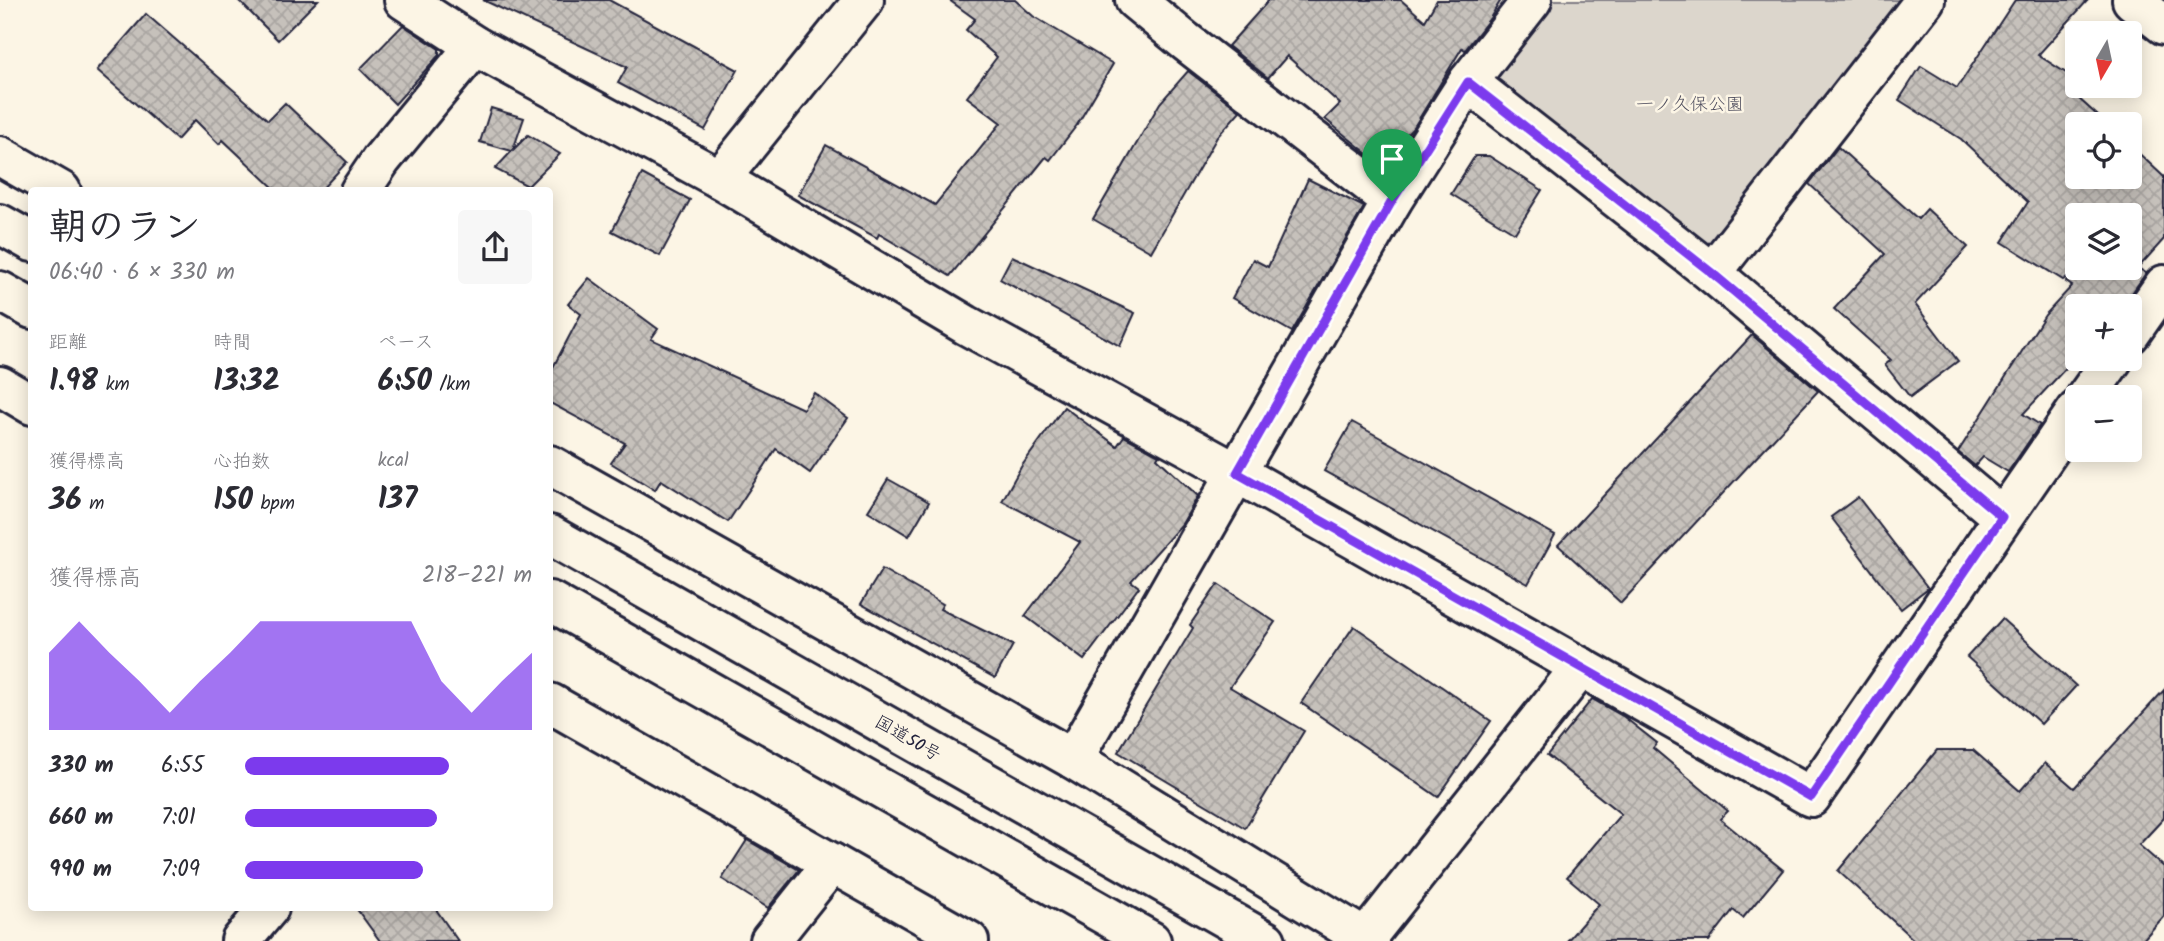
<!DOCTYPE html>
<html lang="ja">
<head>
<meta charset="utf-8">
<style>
  body { margin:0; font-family:Kalam,"Klee One",sans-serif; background:#f7f7f7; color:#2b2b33; height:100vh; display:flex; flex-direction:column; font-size:26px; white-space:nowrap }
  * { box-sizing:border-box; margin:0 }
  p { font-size:23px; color:#7c7c81 }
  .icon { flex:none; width:38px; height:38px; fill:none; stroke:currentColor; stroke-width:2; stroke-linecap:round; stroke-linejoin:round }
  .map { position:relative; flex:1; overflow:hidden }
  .side { position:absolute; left:28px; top:187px; width:525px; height:724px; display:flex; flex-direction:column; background:#fff; border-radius:7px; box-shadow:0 4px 18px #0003 }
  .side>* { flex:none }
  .needle { width:46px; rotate:189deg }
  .buttons { position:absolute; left:2065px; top:21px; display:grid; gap:14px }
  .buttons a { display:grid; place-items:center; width:77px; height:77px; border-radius:7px; background:#fff; box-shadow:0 4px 18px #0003; font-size:35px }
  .pin { position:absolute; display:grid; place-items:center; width:60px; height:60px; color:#fff; margin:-72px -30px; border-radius:50% 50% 50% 0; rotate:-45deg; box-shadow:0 0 7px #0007 }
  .pin .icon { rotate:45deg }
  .round { display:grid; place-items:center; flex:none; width:74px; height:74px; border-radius:7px; background:#f7f7f7 }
  .head { display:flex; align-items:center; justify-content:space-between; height:119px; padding:0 21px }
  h1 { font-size:38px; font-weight:700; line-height:52px }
  .figures { display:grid; grid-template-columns:repeat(3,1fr); gap:10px; height:119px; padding:7px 21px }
  .figures div { display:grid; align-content:center }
  .figures b { font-size:30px; font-weight:700 }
  .figures small { font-size:19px; font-weight:400 }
  .figures p { font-size:19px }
  .chart { height:196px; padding:14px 21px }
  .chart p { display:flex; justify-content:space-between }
  .chart svg { width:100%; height:126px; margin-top:7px; fill:#7c3aed; opacity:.7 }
  ul { padding:0 21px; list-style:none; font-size:23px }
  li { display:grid; grid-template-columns:112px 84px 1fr; align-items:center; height:52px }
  li i { height:18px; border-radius:9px; background:#7c3aed }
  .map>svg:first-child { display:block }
  .park { fill:#dcd6cc; stroke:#7f7c84; stroke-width:2 }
  .building { fill:url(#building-cross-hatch); stroke:#22223b; stroke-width:2; fill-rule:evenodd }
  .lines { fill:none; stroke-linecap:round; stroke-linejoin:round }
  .minor-casing { stroke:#22223b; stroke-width:44 }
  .trunk-casing { stroke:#22223b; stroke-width:44 }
  .minor { stroke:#fcf5e5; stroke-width:38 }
  .trunk { stroke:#fcf5e5; stroke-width:38 }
  .route-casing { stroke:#fff; stroke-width:14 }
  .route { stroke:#7c3aed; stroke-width:9 }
  .labels { text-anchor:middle; stroke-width:5; stroke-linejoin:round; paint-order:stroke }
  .park-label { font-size:18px; fill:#504f5f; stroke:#fcf5e5 }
  .street-label { font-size:18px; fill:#22223b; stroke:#fcf5e5 }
</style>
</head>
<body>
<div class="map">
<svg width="2164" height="941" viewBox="0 0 2164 941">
  <defs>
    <pattern id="building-cross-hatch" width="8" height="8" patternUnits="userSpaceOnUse" patternTransform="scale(1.75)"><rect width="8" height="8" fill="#c6c1bb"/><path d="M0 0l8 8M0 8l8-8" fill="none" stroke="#aaa6a2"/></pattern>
  </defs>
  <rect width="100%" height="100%" fill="#fcf5e5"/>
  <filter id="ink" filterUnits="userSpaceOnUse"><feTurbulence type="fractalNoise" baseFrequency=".0143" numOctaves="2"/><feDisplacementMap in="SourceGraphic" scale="14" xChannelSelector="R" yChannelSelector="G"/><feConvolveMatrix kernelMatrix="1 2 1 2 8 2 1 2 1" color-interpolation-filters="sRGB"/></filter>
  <g filter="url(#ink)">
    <path class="park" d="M1552 0H1906L1708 250 1490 79Z"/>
    <g class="building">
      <path d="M238 0H318L278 40Z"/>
      <path d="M483 0H609L738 70 705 130 618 83 627 67Z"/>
      <path d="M949 0H1015L1033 16 1113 64 1077 125 1050 160 1046 157 950 276 879 234 877 238 798 195 826 145 935 205 1001 123 967 97 997 57 966 30 975 19Z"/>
      <path d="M1269 0H1401L1425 21 1437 0H1501L1490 18 1465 50 1462 48 1414 127 1379 163 1325 119 1340 104 1287 56 1268 78 1228 46Z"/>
      <path d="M2015 0H2088L2038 55 2077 80V86H2085L2077 97 2107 124H2077V177H2130V145L2164 177V239L2138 268 2146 273 2123 306H2077V356L2023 414 2040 425 2008 472 1983 457 1975 466 1958 452 2045 315 2072 286 2066 282 2070 275 2063 280 2002 242 2028 202 1961 139 1899 100 1921 66 1957 88ZM2077 215H2130V268H2077Z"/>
      <path d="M146 14 268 120 285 103 347 162 320 191H277L223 140 219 144 195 120 177 140 97 70Z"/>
      <path d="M403 25 439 49V55L395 104 360 69Z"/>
      <path d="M1188 71 1240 111 1217 137 1151 252 1093 219 1160 103Z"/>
      <path d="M491 108 524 118 513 150 528 135 560 154 528 186 495 169 512 151 480 142Z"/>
      <path d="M1838 147 1918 219 1927 209 1968 247 1915 304 1958 361 1910 397 1885 365 1891 360 1834 309 1885 254 1809 184Z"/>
      <path d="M1475 156H1489L1542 190 1515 233 1451 194Z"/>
      <path d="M642 174 690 200 660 256 612 231Z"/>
      <path d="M1308 179 1364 207 1292 332 1232 298 1253 259 1268 267Z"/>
      <path d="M1012 256 1135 313 1120 346 1000 279Z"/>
      <path d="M589 278 658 329 651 339 803 409 814 393 848 418 810 473 776 449 728 522 661 480 655 490 611 463 625 443 550 403V373L581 314 568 304Z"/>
      <path d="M1752 335 1818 391 1621 603 1558 545Z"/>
      <path d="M1064 407 1117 446 1124 436 1159 455 1157 458 1198 496 1182 524 1131 581 1139 587 1084 660 1025 616 1080 542 1002 501 1021 467Z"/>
      <path d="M1352 422 1555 535 1528 584 1324 471Z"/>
      <path d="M888 479 929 502 909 536 868 511Z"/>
      <path d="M1858 497 1928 588 1901 609 1831 517Z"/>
      <path d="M882 569 943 604 940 609 1013 645 995 678 861 604Z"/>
      <path d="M1218 584 1275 622 1230 687 1304 731 1245 828 1118 752 1193 628 1190 625Z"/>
      <path d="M2002 619 2076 686 2041 724 1967 657Z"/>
      <path d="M1354 626 1491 721 1438 797 1301 703Z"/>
      <path d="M2164 690V818L2139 845 2164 867V916L2142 941H1915L1838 871 1937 750H1973L2020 791 2045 763 2074 788Z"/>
      <path d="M1592 699 1624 717 1657 743 1653 748 1728 811 1720 819 1783 870 1743 918 1733 910 1709 941H1567L1599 904 1567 877 1621 814 1547 755Z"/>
      <path d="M747 840 799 870 768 908 722 879Z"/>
      <path d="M356 908H435L458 941H380Z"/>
    </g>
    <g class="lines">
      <defs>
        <g id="minor">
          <path d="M404 0 475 46 720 179 966 325 1237 473 1811 797 2077 410"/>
          <path d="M1135 0 1185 41 1392 201"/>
          <path d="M2132 0 2164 25"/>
          <path d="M1468 82 1712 273 2002 517"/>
          <path d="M720 179 864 0"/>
          <path d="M360 191 381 160 475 46"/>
          <path d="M1712 273 1925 0"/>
          <path d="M2130 334 2164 285"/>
          <path d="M2086 397 2113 359"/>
          <path d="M1073 759 1392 201 1468 82 1532 0"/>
          <path d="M1365 939 1581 667"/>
          <path d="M241 941 269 908"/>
          <path d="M770 941 832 863"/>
        </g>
        <g id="trunk">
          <path d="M0 156 61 191"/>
          <path d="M0 224 32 242"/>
          <path d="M0 291 32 309"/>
          <path d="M0 386 32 405"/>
          <path d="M550 465 1073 759 1369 941"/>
          <path d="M550 535 1266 941"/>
          <path d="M550 601 1151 941"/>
          <path d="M550 703 969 941"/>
        </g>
      </defs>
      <use href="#minor" class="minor-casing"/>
      <use href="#trunk" class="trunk-casing"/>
      <use href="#minor" class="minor"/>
      <use href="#trunk" class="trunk"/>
    </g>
  </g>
  <g class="lines" filter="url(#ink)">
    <defs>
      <path id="route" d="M1468 82 1712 273 2002 517 1811 797 1237 473 1392 201Z"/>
    </defs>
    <use href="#route" class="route-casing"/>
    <use href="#route" class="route"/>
  </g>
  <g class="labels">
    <g class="park-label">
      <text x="1690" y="110">一ノ久保公園</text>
    </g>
    <g class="street-label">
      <text transform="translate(908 738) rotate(30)" y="6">国道50号</text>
    </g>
  </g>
</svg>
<div class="buttons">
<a><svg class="needle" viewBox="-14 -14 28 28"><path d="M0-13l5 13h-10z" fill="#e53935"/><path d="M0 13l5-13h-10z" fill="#7c7c81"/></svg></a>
<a><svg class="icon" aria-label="locate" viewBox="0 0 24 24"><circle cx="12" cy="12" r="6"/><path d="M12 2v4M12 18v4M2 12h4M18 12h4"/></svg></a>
<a><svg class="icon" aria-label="layers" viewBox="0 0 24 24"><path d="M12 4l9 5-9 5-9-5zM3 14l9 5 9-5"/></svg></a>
<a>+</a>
<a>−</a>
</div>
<div class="pin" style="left:1392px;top:201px;background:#1e9e55"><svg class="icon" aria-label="arrive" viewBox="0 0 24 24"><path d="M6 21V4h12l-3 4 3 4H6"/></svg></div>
<section class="side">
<div class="head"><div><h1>朝のラン</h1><p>06:40 · 6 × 330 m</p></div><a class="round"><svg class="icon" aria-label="share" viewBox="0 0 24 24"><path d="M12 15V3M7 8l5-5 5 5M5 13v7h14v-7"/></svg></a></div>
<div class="figures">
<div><p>距離</p><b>1.98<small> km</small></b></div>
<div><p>時間</p><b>13:32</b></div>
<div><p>ペース</p><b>6:50<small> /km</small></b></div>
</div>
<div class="figures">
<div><p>獲得標高</p><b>36<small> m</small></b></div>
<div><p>心拍数</p><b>150<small> bpm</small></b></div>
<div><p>kcal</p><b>137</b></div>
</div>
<div class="chart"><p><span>獲得標高</span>218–221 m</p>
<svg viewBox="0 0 160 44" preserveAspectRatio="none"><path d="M0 44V17L10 6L20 17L30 27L40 38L50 27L60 17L70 6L80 6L90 6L100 6L110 6L120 6L130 27L140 38L150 27L160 17V44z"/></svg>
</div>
<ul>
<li><b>330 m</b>6:55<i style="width:71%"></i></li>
<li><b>660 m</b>7:01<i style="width:67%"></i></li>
<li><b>990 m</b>7:09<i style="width:62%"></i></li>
</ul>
</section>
</div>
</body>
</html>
